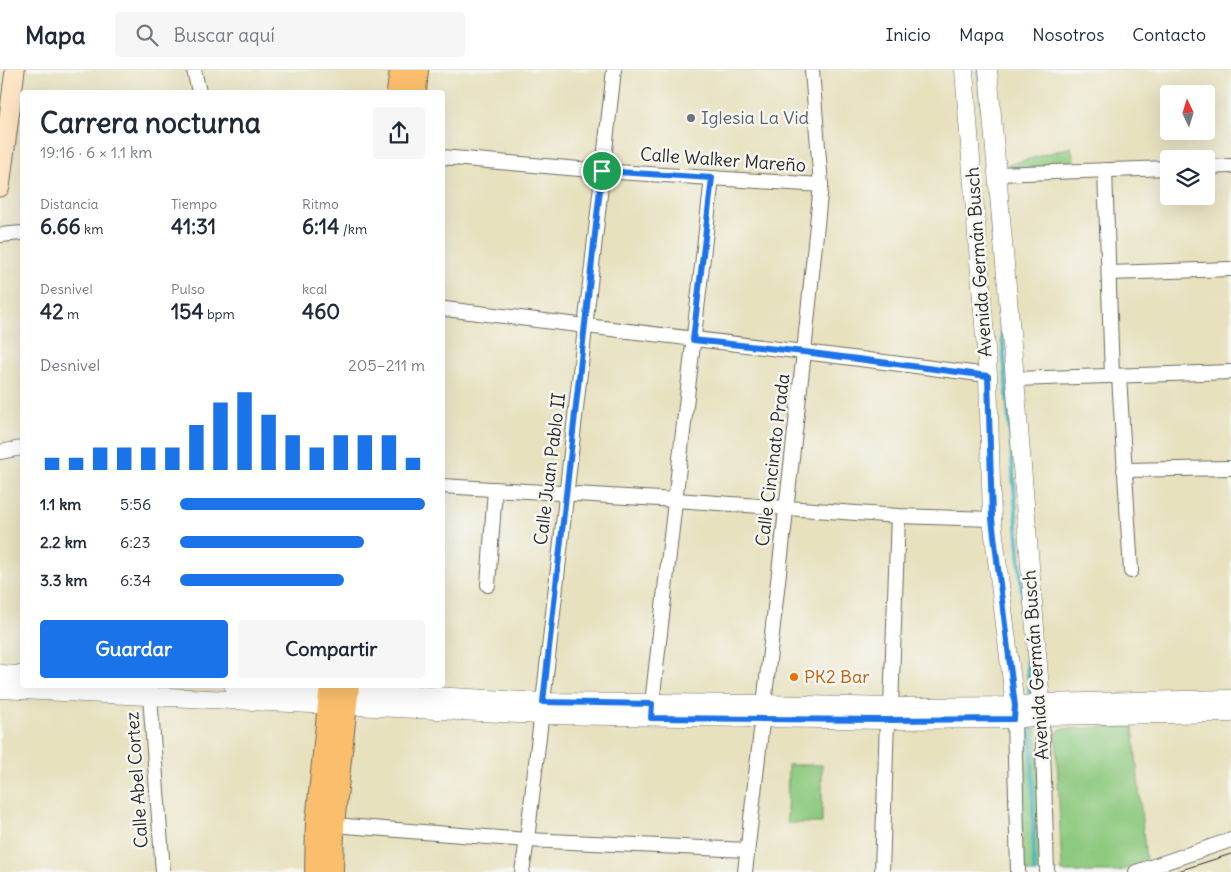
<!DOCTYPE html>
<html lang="es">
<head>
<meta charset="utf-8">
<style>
  body { margin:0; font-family:Delius,sans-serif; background:#f6f6f7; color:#1f2937; height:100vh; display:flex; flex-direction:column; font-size:19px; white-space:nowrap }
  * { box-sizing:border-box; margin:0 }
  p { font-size:16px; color:#747a83 }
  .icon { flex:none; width:28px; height:28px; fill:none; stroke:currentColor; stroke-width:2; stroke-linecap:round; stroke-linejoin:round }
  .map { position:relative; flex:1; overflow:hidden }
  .side { position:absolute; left:20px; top:20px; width:425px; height:598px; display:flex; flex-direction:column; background:#fff; border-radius:5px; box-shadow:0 5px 20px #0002 }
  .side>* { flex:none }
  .needle { width:32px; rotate:356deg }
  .tools { position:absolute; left:1160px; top:15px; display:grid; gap:10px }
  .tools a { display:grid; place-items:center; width:55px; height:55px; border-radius:5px; background:#fff; box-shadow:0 5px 20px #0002; font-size:25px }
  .pin { position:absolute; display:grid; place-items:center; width:42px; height:42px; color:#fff; margin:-21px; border:2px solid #fff; border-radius:50%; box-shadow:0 1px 5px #0007 }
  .round { display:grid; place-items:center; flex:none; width:52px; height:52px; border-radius:5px; background:#f6f6f7 }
  .headline { display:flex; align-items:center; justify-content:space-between; height:85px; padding:0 20px }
  h1 { font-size:28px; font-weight:700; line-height:38px }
  .metrics { display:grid; grid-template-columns:repeat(3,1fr); gap:8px; height:85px; padding:5px 20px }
  .metrics div { display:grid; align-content:center }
  .metrics b { font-size:21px; font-weight:700 }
  .metrics small { font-size:14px; font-weight:400 }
  .metrics p { font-size:14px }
  .chart { height:140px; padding:10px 20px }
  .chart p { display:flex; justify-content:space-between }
  .chart svg { width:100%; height:90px; margin-top:5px; stroke:#1a73e8; stroke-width:6 }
  .cta { display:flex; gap:10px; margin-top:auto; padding:10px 20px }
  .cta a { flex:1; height:58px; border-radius:5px; background:#1a73e8; color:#fff; font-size:20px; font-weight:700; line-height:58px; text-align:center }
  .cta a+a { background:#f6f6f7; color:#1f2937 }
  ul { padding:0 20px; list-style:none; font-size:16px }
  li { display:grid; grid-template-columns:80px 60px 1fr; align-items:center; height:38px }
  li i { height:12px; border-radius:6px; background:#1a73e8 }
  header { display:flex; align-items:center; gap:30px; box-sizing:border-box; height:70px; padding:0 25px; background:#fff; border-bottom:1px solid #e0e1e3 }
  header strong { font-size:24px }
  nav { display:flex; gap:28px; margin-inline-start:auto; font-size:18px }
  .search { width:350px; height:45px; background:#f6f6f7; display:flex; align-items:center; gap:12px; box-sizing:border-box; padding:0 18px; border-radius:5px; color:#747a83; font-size:19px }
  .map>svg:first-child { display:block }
  .green { fill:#8dc97e; stroke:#5c7a54 }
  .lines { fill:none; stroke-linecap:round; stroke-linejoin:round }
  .stream { stroke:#42b0bf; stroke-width:4 }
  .minor-casing { stroke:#6d6b5e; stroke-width:16 }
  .tertiary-casing { stroke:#6d6b5e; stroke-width:19 }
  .secondary-casing { stroke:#6d6b5e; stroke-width:21 }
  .trunk-casing { stroke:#6d6b5e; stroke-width:24 }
  .minor { stroke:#fff; stroke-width:14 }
  .tertiary { stroke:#fff; stroke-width:18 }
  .secondary { stroke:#fde5c5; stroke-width:19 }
  .trunk { stroke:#fabe6d; stroke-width:22 }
  .tram { stroke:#2b2b2b; stroke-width:1 }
  .route-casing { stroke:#fff; stroke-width:10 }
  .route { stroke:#1a73e8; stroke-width:6 }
  .worship-dot { fill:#6b7280; stroke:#f6f6f2; stroke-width:2 }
  .food-dot { fill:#e8710a; stroke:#f6f6f2; stroke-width:2 }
  .labels { text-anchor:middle; stroke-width:5; stroke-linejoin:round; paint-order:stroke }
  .worship-label { font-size:18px; fill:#5b616d; stroke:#f6f6f2; text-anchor:start }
  .street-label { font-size:18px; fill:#2b2b2b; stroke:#f6f6f2 }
  .food-label { font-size:18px; fill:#c56008; stroke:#f6f6f2; text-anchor:start }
</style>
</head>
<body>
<header>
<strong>Mapa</strong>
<div class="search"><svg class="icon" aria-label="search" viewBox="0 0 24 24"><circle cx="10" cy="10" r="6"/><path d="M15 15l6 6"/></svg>Buscar aquí</div>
<nav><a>Inicio</a><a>Mapa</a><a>Nosotros</a><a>Contacto</a></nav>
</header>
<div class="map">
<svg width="1231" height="802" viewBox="0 0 1231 802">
  <rect width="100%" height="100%" fill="#f6f6f2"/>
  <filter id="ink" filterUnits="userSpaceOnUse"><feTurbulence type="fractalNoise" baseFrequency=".02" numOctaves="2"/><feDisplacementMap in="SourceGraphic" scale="10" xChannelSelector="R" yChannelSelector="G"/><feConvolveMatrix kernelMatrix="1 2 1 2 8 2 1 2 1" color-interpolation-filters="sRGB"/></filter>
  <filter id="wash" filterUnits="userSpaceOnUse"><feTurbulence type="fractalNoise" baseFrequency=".0096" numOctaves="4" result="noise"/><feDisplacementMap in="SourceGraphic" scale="20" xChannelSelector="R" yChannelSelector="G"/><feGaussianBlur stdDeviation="1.12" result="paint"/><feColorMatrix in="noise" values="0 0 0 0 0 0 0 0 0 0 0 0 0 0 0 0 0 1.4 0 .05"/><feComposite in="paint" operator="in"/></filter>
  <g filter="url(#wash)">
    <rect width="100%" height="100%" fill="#e7e1be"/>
    <g class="green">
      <path d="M1071 77 1076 99 1011 101 1008 95Z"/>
      <path d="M1020 654H1037L1041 802H1023Z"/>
      <path d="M1133 656 1146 792 1116 802H1062L1056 665 1061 659Z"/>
      <path d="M788 695H822V753H787Z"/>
    </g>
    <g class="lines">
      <g class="stream">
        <path d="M979 0 1006 309 1030 629"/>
        <path d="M1032 659 1034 802"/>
      </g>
    </g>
  </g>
  <g filter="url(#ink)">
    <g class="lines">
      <defs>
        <g id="minor">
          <path d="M194 0 199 22"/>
          <path d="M442 87 602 101 821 115"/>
          <path d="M1206 97 1231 96"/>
          <path d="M1105 100 1112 306"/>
          <path d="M997 104 1169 98"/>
          <path d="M0 165 22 163"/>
          <path d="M1109 203 1231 199"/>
          <path d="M445 239 804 282 988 305"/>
          <path d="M1119 306 1131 501"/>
          <path d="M1015 309 1231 302"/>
          <path d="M0 382 22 378"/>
          <path d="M1124 400 1231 398"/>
          <path d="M442 416 676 430 898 446 992 449"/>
          <path d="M488 515 495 419"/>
          <path d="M151 615 150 626 163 802"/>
          <path d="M651 642 712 108"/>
          <path d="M1042 646 1047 802"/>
          <path d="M1014 649 1018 802"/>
          <path d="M333 755 527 770 747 780"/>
          <path d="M522 802 527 770 543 632 614 0"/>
          <path d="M745 802 804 282 821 115 812 0"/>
          <path d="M882 802 887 650 891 637 898 446"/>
          <path d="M1136 802 1231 770"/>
        </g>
        <g id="tertiary">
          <path d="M964 0 988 305 992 449 1015 636 1014 646"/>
          <path d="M988 0 1015 309 1042 645"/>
          <path d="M0 604 22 605"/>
          <path d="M233 615 543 632 763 634 891 637 1015 636 1040 633 1231 629"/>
          <path d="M0 619 541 645 887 650 1014 649 1042 646 1231 643"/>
        </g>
        <path id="secondary" d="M0 117 15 0"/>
        <g id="trunk">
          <path d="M398 22 401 0"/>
          <path d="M415 22 417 0"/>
          <path d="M316 802 317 752 331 615"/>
          <path d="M332 802 333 755 348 615"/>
        </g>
      </defs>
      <use href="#minor" class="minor-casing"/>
      <use href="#tertiary" class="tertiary-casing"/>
      <use href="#secondary" class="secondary-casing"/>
      <use href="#trunk" class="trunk-casing"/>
      <use href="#minor" class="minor"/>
      <use href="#tertiary" class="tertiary"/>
      <use href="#secondary" class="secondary"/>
      <use href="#trunk" class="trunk"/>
      <path class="tram" d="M1175 802 1231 784"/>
    </g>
  </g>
  <g class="lines" filter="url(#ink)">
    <defs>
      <path id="route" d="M602 101 712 108 693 270 804 282 988 306 992 449 1015 636 1014 649 886 650 651 648 652 634 543 632Z"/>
    </defs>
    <use href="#route" class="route-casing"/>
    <use href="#route" class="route"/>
  </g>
  <circle class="worship-dot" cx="691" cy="48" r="5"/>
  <circle class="food-dot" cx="794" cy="607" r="5"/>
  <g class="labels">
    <g class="worship-label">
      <text x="701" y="54">Iglesia La Vid</text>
    </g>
    <g class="street-label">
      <text transform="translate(723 90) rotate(4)" y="6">Calle Walker Mareño</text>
      <text transform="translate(979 192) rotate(-94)" y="6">Avenida Germán Busch</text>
      <text transform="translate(773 390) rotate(-83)" y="6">Calle Cincinato Prada</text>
      <text transform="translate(550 399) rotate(-83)" y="6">Calle Juan Pablo II</text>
      <text transform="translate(1036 595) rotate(-94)" y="6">Avenida Germán Busch</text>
      <text transform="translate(137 710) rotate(-94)" y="6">Calle Abel Cortez</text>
    </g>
    <g class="food-label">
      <text x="804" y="613">PK2 Bar</text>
    </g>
  </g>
</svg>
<div class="tools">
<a><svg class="needle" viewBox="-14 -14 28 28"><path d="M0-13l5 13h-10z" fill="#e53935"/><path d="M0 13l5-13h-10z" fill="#747a83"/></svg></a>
<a><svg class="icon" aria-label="layers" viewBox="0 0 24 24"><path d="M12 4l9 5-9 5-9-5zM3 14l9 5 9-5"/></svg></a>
</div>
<div class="pin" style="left:602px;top:101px;background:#1e9e55"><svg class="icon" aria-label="arrive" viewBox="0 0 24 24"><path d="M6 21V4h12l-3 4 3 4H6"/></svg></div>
<section class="side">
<div class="headline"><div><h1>Carrera nocturna</h1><p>19:16 · 6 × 1.1 km</p></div><a class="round"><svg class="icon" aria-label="share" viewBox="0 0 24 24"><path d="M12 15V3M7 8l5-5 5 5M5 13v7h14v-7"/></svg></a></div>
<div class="metrics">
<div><p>Distancia</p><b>6.66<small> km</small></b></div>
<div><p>Tiempo</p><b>41:31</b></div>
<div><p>Ritmo</p><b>6:14<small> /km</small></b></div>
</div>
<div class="metrics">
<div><p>Desnivel</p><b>42<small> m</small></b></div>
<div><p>Pulso</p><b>154<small> bpm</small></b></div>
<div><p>kcal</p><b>460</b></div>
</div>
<div class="chart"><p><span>Desnivel</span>205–211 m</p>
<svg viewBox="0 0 160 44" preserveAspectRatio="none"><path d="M5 44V38M15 44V38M25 44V33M35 44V33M45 44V33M55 44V33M65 44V22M75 44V11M85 44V6M95 44V17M105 44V27M115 44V33M125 44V27M135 44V27M145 44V27M155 44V38"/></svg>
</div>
<ul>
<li><b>1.1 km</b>5:56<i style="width:100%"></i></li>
<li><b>2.2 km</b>6:23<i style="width:75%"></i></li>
<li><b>3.3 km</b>6:34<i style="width:67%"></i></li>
</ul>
<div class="cta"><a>Guardar</a><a>Compartir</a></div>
</section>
</div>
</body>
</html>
